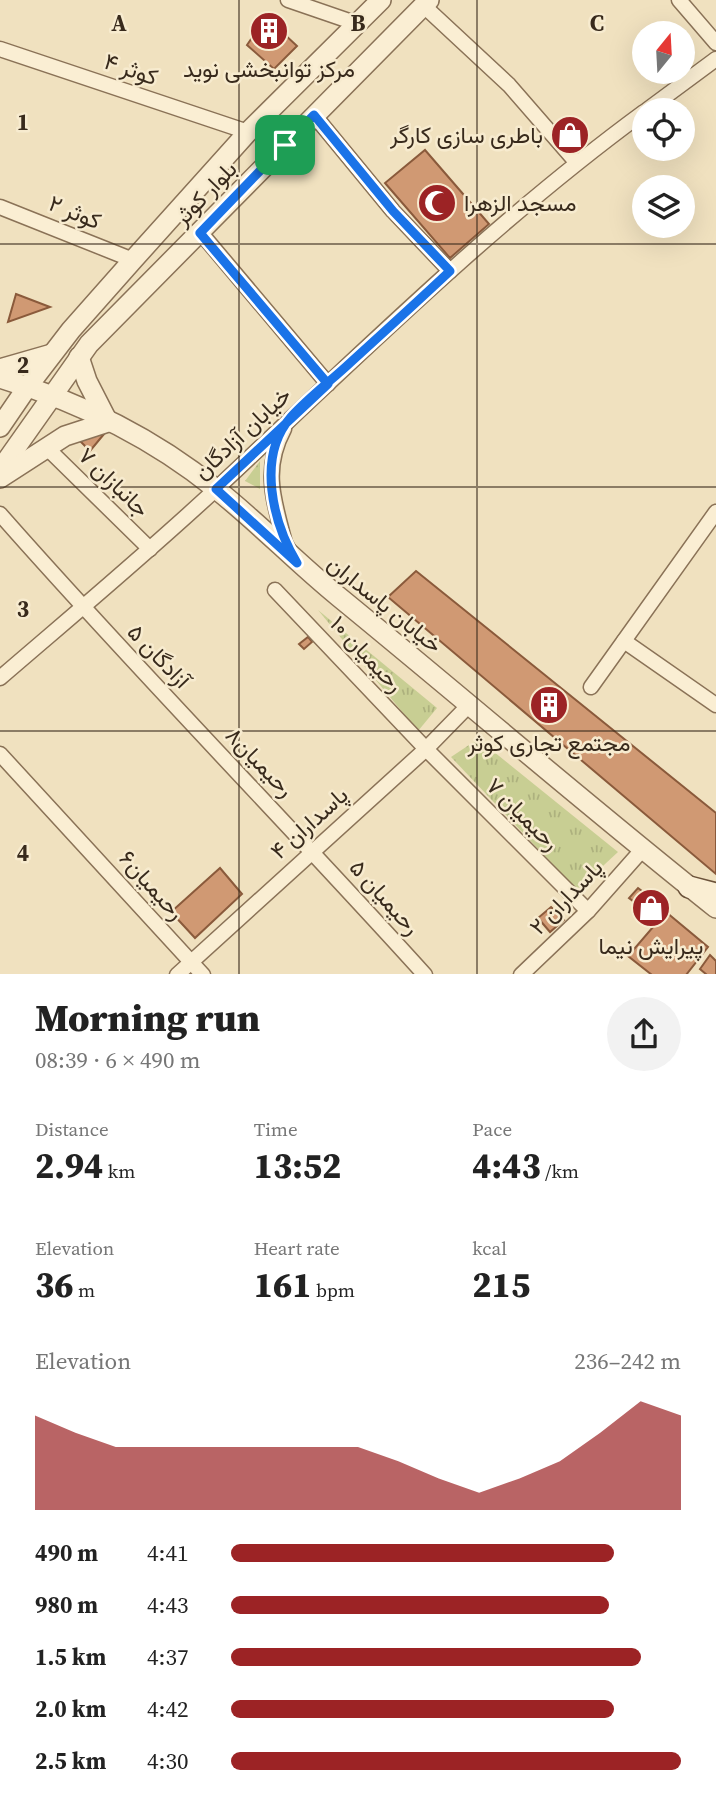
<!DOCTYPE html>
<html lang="en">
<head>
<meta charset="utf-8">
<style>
  body { margin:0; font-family:"Source Serif 4",Vazirmatn,serif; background:#f2f2f2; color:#222; height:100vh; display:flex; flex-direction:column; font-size:26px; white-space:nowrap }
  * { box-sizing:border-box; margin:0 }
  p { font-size:23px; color:#767676 }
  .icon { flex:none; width:38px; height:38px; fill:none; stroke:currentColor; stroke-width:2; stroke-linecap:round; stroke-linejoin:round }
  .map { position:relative; height:974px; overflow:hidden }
  .details { display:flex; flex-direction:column; background:#fff; flex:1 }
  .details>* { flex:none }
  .needle { width:46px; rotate:18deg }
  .tools { position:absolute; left:632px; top:21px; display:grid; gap:14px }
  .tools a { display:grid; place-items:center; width:63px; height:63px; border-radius:50%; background:#fff; box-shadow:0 7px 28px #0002; font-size:35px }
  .pin { position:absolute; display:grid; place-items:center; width:60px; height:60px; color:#fff; margin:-30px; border-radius:14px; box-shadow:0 4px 10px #0006 }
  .round { display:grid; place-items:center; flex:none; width:74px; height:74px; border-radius:37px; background:#f2f2f2 }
  .head { display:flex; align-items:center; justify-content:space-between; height:119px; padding:0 35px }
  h1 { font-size:38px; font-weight:800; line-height:52px }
  .stats { display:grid; grid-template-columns:repeat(3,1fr); gap:10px; height:119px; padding:7px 35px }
  .stats div { display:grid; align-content:center }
  .stats b { font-size:35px; font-weight:800 }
  .stats small { font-size:19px; font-weight:400 }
  .stats p { font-size:19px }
  .chart { height:196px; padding:14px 35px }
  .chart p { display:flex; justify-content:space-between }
  .chart svg { width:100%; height:126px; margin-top:7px; fill:#9c2325; opacity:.7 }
  ul { padding:0 35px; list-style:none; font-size:23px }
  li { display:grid; grid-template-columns:112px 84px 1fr; align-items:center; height:52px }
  li i { height:18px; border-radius:9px; background:#9c2325 }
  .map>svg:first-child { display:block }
  .grass { fill:url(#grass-tufts) }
  .building { fill:#d09973; stroke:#8a5a3b; stroke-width:2 }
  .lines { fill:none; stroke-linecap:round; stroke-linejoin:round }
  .minor-casing { stroke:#8a7257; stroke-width:17 }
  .tertiary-casing { stroke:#8a7257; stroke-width:22 }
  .secondary-casing { stroke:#6b523a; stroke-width:24 }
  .minor { stroke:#faeed3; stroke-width:14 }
  .tertiary { stroke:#faeed3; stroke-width:19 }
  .secondary { stroke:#faeed3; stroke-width:21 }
  .route-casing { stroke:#fff; stroke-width:14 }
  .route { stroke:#1a73e8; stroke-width:9 }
  .grid { fill:none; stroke:#382a1c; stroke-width:2; stroke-opacity:0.55 }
  .labels { text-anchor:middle; stroke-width:5; stroke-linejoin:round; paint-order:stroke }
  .street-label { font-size:23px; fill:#382a1c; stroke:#f7ebcf }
  .poi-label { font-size:23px; fill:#382a1c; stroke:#f7ebcf }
  .grid-label { font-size:23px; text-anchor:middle; font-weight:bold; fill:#382a1c; stroke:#f7ebcf; stroke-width:5; stroke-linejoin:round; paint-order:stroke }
</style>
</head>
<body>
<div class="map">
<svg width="716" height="975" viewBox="0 0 716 975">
  <defs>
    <pattern id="grass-tufts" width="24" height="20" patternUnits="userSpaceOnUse" patternTransform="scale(1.75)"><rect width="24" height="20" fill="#c8ce93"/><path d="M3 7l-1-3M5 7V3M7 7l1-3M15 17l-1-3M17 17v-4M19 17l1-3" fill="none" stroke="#adb17e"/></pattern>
  </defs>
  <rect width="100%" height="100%" fill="#f0e1bf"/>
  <g class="grass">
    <path d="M260 461V489L245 481Z"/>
    <path d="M318 610 437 708 418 731Z"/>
    <path d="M478 739 618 852 577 890 451 757Z"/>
  </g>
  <g class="building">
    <path d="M266 17 297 46 274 69 247 45Z"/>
    <path d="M568 119 584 140 572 151 555 129Z"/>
    <path d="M425 150 489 224 450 258 385 183Z"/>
    <path d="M16 294 50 307 8 322Z"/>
    <path d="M104 434 90 451 77 438Z"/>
    <path d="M416 571 716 813V874L388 597Z"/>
    <path d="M308 637 312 642 304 649 299 644Z"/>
    <path d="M220 868 242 894 195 938 171 912Z"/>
    <path d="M638 888 647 895 638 905 629 898Z"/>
    <path d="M647 895 653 900 642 910 638 905Z"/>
    <path d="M653 900 659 906 649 916 642 910Z"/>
    <path d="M551 907 564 920 550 932 538 918Z"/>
    <path d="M666 912 708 947 686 975H652L628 956Z"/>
    <path d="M710 955 716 961V975H707L700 969Z"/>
  </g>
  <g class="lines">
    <defs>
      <g id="minor">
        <path d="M288 0 358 24"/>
        <path d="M679 0 716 43"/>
        <path d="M424 6 509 85 576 162"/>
        <path d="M0 49 248 132"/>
        <path d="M647 110 716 59"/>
        <path d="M314 115 393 211 450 271"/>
        <path d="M0 207 133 260"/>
        <path d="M200 232 328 384"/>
        <path d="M284 429C262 470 274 501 285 543L289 550"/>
        <path d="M46 447 150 549"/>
        <path d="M0 514C138 671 285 820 425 975"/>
        <path d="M275 590 426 749 588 911"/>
        <path d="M624 641 716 705"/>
        <path d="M0 678C72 616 145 555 215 490 354 360 490 225 644 112"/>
        <path d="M591 687 716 512"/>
        <path d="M0 754 203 975"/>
        <path d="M177 975 426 749 470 704"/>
        <path d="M521 975 588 911 642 850"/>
      </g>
      <g id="tertiary">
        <path d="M0 369 52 354"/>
        <path d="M0 378C77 401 153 438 216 489 259 523 297 563 339 597 465 700 589 807 716 908"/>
        <path d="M0 427 28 386 71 330 133 260 248 132 381 0"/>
        <path d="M0 470 89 344 429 0"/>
        <path d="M0 478 65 436 108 422 87 381 79 357"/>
      </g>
      <path id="secondary" d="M689 887 716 894"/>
    </defs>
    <use href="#minor" class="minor-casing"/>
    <use href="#tertiary" class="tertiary-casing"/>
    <use href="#secondary" class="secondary-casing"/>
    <use href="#minor" class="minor"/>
    <use href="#tertiary" class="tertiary"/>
    <use href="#secondary" class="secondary"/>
  </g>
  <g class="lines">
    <defs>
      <path id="route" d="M285 145 200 233 328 384 216 489 297 563C273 523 256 457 291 417 309 397 332 380 351 362 384 332 417 302 450 271L393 211 314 115 285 145"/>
    </defs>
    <use href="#route" class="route-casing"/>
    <use href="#route" class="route"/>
  </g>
  <path class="grid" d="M239 0V975M477 0V975M0 244H716M0 487H716M0 731H716"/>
  <defs>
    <symbol id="building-disc" viewBox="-11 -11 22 22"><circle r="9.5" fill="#9c2325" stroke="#f7ebcf"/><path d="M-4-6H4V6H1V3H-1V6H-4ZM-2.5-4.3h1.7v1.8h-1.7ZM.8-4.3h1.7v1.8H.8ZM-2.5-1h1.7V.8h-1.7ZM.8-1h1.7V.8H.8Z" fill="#fff"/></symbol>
    <symbol id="shop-disc" viewBox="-11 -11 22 22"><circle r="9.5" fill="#9c2325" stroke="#f7ebcf"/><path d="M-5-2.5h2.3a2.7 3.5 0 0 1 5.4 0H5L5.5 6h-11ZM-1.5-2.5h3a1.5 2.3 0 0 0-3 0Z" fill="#fff"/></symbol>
    <symbol id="mosque-disc" viewBox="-11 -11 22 22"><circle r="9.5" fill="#9c2325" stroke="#f7ebcf"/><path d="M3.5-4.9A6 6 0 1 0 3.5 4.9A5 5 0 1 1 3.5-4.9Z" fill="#fff"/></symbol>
  </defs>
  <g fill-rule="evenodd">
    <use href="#building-disc" x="247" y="9" width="44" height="44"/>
    <use href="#shop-disc" x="548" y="113" width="44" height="44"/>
    <use href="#mosque-disc" x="415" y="181" width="44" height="44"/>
    <use href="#building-disc" x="527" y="683" width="44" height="44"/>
    <use href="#shop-disc" x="629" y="886" width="44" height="44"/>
  </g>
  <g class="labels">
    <g class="street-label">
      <text transform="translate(131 69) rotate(19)" y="8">کوثر ۴</text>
      <text transform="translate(205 193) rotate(-46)" y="8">بلوار کوثر</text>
      <text transform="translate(75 212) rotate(22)" y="8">کوثر ۲</text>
      <text transform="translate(242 433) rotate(-43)" y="8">خیابان آزادگان</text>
      <text transform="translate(114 482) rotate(44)" y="8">جانبازان ۷</text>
      <text transform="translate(385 604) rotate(39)" y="8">خیابان پاسداران</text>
      <text transform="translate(367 654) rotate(47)" y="8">رحیمیان ۱۰</text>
      <text transform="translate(159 656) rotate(46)" y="8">آزادگان ۵</text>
      <text transform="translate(260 762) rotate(46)" y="8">رحیمیان۸</text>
      <text transform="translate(523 814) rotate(45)" y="8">رحیمیان ۷</text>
      <text transform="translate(309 823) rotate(-42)" y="8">پاسداران ۴</text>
      <text transform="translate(152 885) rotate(48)" y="8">رحیمیان۶</text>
      <text transform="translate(385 897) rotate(48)" y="8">رحیمیان ۵</text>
      <text transform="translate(566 897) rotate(-46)" y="8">پاسداران ۲</text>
    </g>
    <g class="poi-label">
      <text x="269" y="77">مرکز توانبخشی نوید</text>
      <text x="543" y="143" text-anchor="end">باطری سازی کارگر</text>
      <text x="464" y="211" text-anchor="start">مسجد الزهرا</text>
      <text x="549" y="751">مجتمع تجاری کوثر</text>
      <text x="651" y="954">پیرایش نیما</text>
    </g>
  </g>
  <g class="grid-label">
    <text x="119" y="31">A</text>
    <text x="358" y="31">B</text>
    <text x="597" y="31">C</text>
    <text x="23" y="130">1</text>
    <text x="23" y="373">2</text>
    <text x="23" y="617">3</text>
    <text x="23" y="861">4</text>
  </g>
</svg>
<div class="tools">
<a><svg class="needle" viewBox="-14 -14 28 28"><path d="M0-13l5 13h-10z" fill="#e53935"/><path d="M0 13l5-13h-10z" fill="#767676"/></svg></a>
<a><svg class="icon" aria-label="locate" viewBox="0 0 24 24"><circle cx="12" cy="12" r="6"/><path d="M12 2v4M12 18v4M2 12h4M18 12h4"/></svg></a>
<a><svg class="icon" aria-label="layers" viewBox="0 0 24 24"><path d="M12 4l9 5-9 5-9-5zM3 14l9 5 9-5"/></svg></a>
</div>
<div class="pin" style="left:285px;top:145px;background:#1e9e55"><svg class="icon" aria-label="arrive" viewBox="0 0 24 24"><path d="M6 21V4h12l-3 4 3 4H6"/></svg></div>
</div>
<section class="details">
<div class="head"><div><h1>Morning run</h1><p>08:39 · 6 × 490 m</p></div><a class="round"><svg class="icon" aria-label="share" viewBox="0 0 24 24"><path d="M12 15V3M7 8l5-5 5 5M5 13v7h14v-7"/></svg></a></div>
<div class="stats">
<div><p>Distance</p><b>2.94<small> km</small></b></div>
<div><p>Time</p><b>13:52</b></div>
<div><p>Pace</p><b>4:43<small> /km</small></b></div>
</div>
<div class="stats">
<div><p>Elevation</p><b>36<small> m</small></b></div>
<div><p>Heart rate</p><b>161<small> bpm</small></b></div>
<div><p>kcal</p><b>215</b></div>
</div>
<div class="chart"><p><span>Elevation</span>236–242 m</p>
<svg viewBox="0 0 160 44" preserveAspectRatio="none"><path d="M0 44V11L10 17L20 22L30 22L40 22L50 22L60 22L70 22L80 22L90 27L100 33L110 38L120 33L130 27L140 17L150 6L160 11V44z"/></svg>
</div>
<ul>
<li><b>490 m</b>4:41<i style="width:85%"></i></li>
<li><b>980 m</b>4:43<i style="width:84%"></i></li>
<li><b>1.5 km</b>4:37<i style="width:91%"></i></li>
<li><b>2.0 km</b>4:42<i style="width:85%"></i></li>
<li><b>2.5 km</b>4:30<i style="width:100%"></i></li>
</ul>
</section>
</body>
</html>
